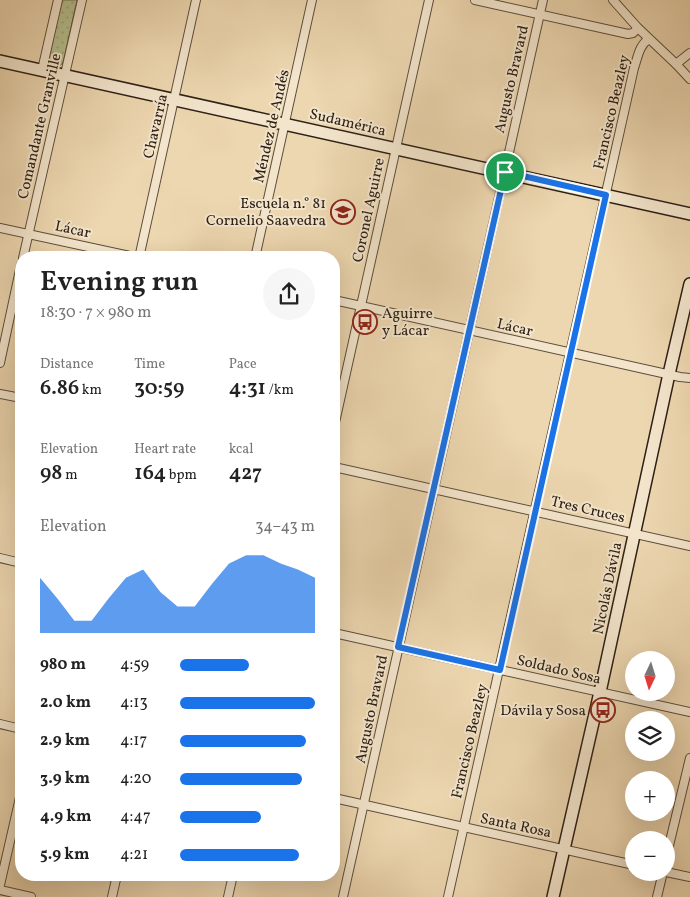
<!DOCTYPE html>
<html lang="en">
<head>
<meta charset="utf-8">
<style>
  body { margin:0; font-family:Vollkorn,serif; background:#f6f6f6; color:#222; height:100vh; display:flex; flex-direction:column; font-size:19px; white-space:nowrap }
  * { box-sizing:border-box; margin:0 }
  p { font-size:16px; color:#767676 }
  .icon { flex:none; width:28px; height:28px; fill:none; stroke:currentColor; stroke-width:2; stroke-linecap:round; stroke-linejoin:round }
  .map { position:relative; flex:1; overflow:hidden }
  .details { position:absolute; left:15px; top:251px; width:325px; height:630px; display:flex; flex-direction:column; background:#fff; border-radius:20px; box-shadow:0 5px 20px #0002 }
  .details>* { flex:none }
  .needle { width:32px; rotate:184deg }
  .controls { position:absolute; left:625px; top:651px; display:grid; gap:10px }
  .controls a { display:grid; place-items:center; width:50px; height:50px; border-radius:50%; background:#fff; box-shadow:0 5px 20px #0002; font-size:25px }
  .pin { position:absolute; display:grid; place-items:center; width:42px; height:42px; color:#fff; margin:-21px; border:2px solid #fff; border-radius:50%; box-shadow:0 1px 5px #0007 }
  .round { display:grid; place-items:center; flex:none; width:52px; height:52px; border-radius:26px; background:#f6f6f6 }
  .head { display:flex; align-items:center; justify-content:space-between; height:85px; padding:0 25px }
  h1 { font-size:28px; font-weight:600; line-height:38px }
  .figures { display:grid; grid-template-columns:repeat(3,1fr); gap:8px; height:85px; padding:5px 25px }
  .figures div { display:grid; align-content:center }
  .figures b { font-size:21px; font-weight:600 }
  .figures small { font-size:14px; font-weight:400 }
  .figures p { font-size:14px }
  .chart { height:140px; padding:10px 25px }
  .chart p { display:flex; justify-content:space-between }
  .chart svg { width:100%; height:90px; margin-top:5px; fill:#1a73e8; opacity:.7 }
  ul { padding:0 25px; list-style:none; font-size:16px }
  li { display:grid; grid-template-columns:80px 60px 1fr; align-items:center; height:38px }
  li i { height:12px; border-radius:6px; background:#1a73e8 }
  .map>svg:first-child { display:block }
  .park { fill:url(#park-dots); stroke:#717052 }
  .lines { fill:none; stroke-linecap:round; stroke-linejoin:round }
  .street-casing { stroke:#5d4e3c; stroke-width:10 }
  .secondary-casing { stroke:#2d2015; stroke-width:14 }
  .street { stroke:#f3e5cc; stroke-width:8 }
  .secondary { stroke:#f3e5cc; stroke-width:11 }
  .route-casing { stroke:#fff; stroke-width:10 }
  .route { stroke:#1a73e8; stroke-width:6 }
  .labels { text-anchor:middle; stroke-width:4; stroke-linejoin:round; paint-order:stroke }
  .street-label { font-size:15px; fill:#2d2015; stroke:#f3e5cc }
  .poi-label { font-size:15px; fill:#2d2015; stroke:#f3e5cc; text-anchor:end }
</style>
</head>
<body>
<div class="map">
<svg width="690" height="897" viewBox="0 0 690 897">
  <defs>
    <pattern id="park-dots" width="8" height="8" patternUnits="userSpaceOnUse" patternTransform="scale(1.25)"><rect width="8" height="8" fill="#b5bf8e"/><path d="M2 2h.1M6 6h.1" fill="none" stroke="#9ca47a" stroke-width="1.8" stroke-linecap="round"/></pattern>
  </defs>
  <rect width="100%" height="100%" fill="#edd7b0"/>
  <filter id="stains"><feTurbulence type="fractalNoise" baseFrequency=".004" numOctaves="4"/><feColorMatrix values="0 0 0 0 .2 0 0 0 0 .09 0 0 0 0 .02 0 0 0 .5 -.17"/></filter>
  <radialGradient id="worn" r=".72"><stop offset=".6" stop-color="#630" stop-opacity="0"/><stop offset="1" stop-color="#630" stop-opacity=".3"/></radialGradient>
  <path class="park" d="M62 0H77L63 63 57 68 51 67 48 61Z"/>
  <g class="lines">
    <defs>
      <g id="street">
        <path d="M475 0 628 34 633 33 638 28"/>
        <path d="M613 0 638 28 676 64 690 79"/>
        <path d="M676 64 690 53"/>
        <path d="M42 70 58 0"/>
        <path d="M0 228 139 258"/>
        <path d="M23 258 82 0"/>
        <path d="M139 258 196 0"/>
        <path d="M255 258 312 0"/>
        <path d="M334 300 680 377 690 378"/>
        <path d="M0 363 21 265"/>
        <path d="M0 394 21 398"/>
        <path d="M334 427 429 0"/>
        <path d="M334 467 690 546"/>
        <path d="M0 558 21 563"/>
        <path d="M334 633 690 712"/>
        <path d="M0 724 21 729"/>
        <path d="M334 798 634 865"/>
        <path d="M666 858 690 758"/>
        <path d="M666 872 690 877"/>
        <path d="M0 885 21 793"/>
        <path d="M0 890 31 897"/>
        <path d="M112 897 117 875"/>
        <path d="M228 897 233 875"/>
        <path d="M343 897 543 0"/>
        <path d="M448 897 634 68C638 57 639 45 649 39"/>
        <path d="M657 897 663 872"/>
      </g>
      <g id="secondary">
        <path d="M0 61 690 214"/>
        <path d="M553 897 600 692 669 374 690 284"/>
      </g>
    </defs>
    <use href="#street" class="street-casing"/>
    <use href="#secondary" class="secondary-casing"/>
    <use href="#street" class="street"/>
    <use href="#secondary" class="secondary"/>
  </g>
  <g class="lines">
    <defs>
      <path id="route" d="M505 172 606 195 500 670 398 647Z"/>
    </defs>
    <use href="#route" class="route-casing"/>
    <use href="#route" class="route"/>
  </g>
  <defs>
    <symbol id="school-ring" viewBox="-11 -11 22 22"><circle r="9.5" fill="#f3e5cc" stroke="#8f2418" stroke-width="1.5"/><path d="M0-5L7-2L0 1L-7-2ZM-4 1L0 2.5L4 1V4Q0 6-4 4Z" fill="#8f2418"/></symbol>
    <symbol id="bus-ring" viewBox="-11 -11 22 22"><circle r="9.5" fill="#f3e5cc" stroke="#8f2418" stroke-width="1.5"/><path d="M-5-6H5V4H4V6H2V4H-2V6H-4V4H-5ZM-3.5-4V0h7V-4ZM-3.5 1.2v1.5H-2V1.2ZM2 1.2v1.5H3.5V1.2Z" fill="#8f2418"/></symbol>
  </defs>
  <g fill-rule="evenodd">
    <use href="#school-ring" x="329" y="198" width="28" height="28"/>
    <use href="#bus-ring" x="351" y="308" width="28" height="28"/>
    <use href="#bus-ring" x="589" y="696" width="28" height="28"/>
  </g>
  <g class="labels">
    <g class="street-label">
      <text transform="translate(511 79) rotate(-77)" y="5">Augusto Bravard</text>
      <text transform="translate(611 112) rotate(-77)" y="5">Francisco Beazley</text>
      <text transform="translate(348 122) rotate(13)" y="5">Sudamérica</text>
      <text transform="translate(39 126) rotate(-77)" y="5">Comandante Granville</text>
      <text transform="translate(155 126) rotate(-77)" y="5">Chavarría</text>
      <text transform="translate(271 126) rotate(-77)" y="5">Méndez de Andés</text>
      <text transform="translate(368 210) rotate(-78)" y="5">Coronel Aguirre</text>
      <text transform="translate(73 229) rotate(12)" y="5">Lácar</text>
      <text transform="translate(515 327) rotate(13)" y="5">Lácar</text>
      <text transform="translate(588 509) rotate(13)" y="5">Tres Cruces</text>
      <text transform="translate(607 588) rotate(-78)" y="5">Nicolás Dávila</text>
      <text transform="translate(559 669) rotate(13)" y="5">Soldado Sosa</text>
      <text transform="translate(371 709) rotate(-78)" y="5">Augusto Bravard</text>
      <text transform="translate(469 741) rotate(-77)" y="5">Francisco Beazley</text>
      <text transform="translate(516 825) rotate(12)" y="5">Santa Rosa</text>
    </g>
    <g class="poi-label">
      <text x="326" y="208">Escuela n.° 81<tspan x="326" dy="17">Cornelio Saavedra</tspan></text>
      <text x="382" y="318" text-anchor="start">Aguirre<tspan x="382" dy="17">y Lácar</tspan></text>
      <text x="586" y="715">Dávila y Sosa</text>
    </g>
  </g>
  <rect width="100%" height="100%" filter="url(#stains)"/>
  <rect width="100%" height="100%" fill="url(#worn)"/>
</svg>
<div class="controls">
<a><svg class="needle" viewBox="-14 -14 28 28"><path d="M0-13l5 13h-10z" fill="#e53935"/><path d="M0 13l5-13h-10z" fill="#767676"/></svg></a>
<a><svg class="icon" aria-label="layers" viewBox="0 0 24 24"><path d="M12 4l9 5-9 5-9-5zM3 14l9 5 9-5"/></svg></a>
<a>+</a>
<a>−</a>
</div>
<div class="pin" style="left:505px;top:172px;background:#1e9e55"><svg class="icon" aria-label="arrive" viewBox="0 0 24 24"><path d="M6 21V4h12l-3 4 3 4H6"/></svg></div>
<section class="details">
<div class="head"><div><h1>Evening run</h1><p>18:30 · 7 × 980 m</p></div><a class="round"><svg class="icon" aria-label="share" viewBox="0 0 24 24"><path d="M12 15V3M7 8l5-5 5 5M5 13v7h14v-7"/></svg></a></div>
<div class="figures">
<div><p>Distance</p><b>6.86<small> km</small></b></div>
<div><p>Time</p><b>30:59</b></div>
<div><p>Pace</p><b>4:31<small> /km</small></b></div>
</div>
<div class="figures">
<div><p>Elevation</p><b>98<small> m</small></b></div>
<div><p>Heart rate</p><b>164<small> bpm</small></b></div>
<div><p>kcal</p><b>427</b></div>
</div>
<div class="chart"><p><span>Elevation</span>34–43 m</p>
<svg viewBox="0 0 160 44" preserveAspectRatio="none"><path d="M0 44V17L10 27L20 38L30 38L40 27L50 17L60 13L70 24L80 31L90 31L100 20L110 10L120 6L130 6L140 10L150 13L160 17V44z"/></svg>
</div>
<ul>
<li><b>980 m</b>4:59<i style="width:51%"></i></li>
<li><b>2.0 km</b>4:13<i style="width:100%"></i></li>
<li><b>2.9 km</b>4:17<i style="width:93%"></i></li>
<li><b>3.9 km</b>4:20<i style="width:90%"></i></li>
<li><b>4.9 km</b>4:47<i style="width:60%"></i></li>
<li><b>5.9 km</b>4:21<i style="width:88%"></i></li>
</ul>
</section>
</div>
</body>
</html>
